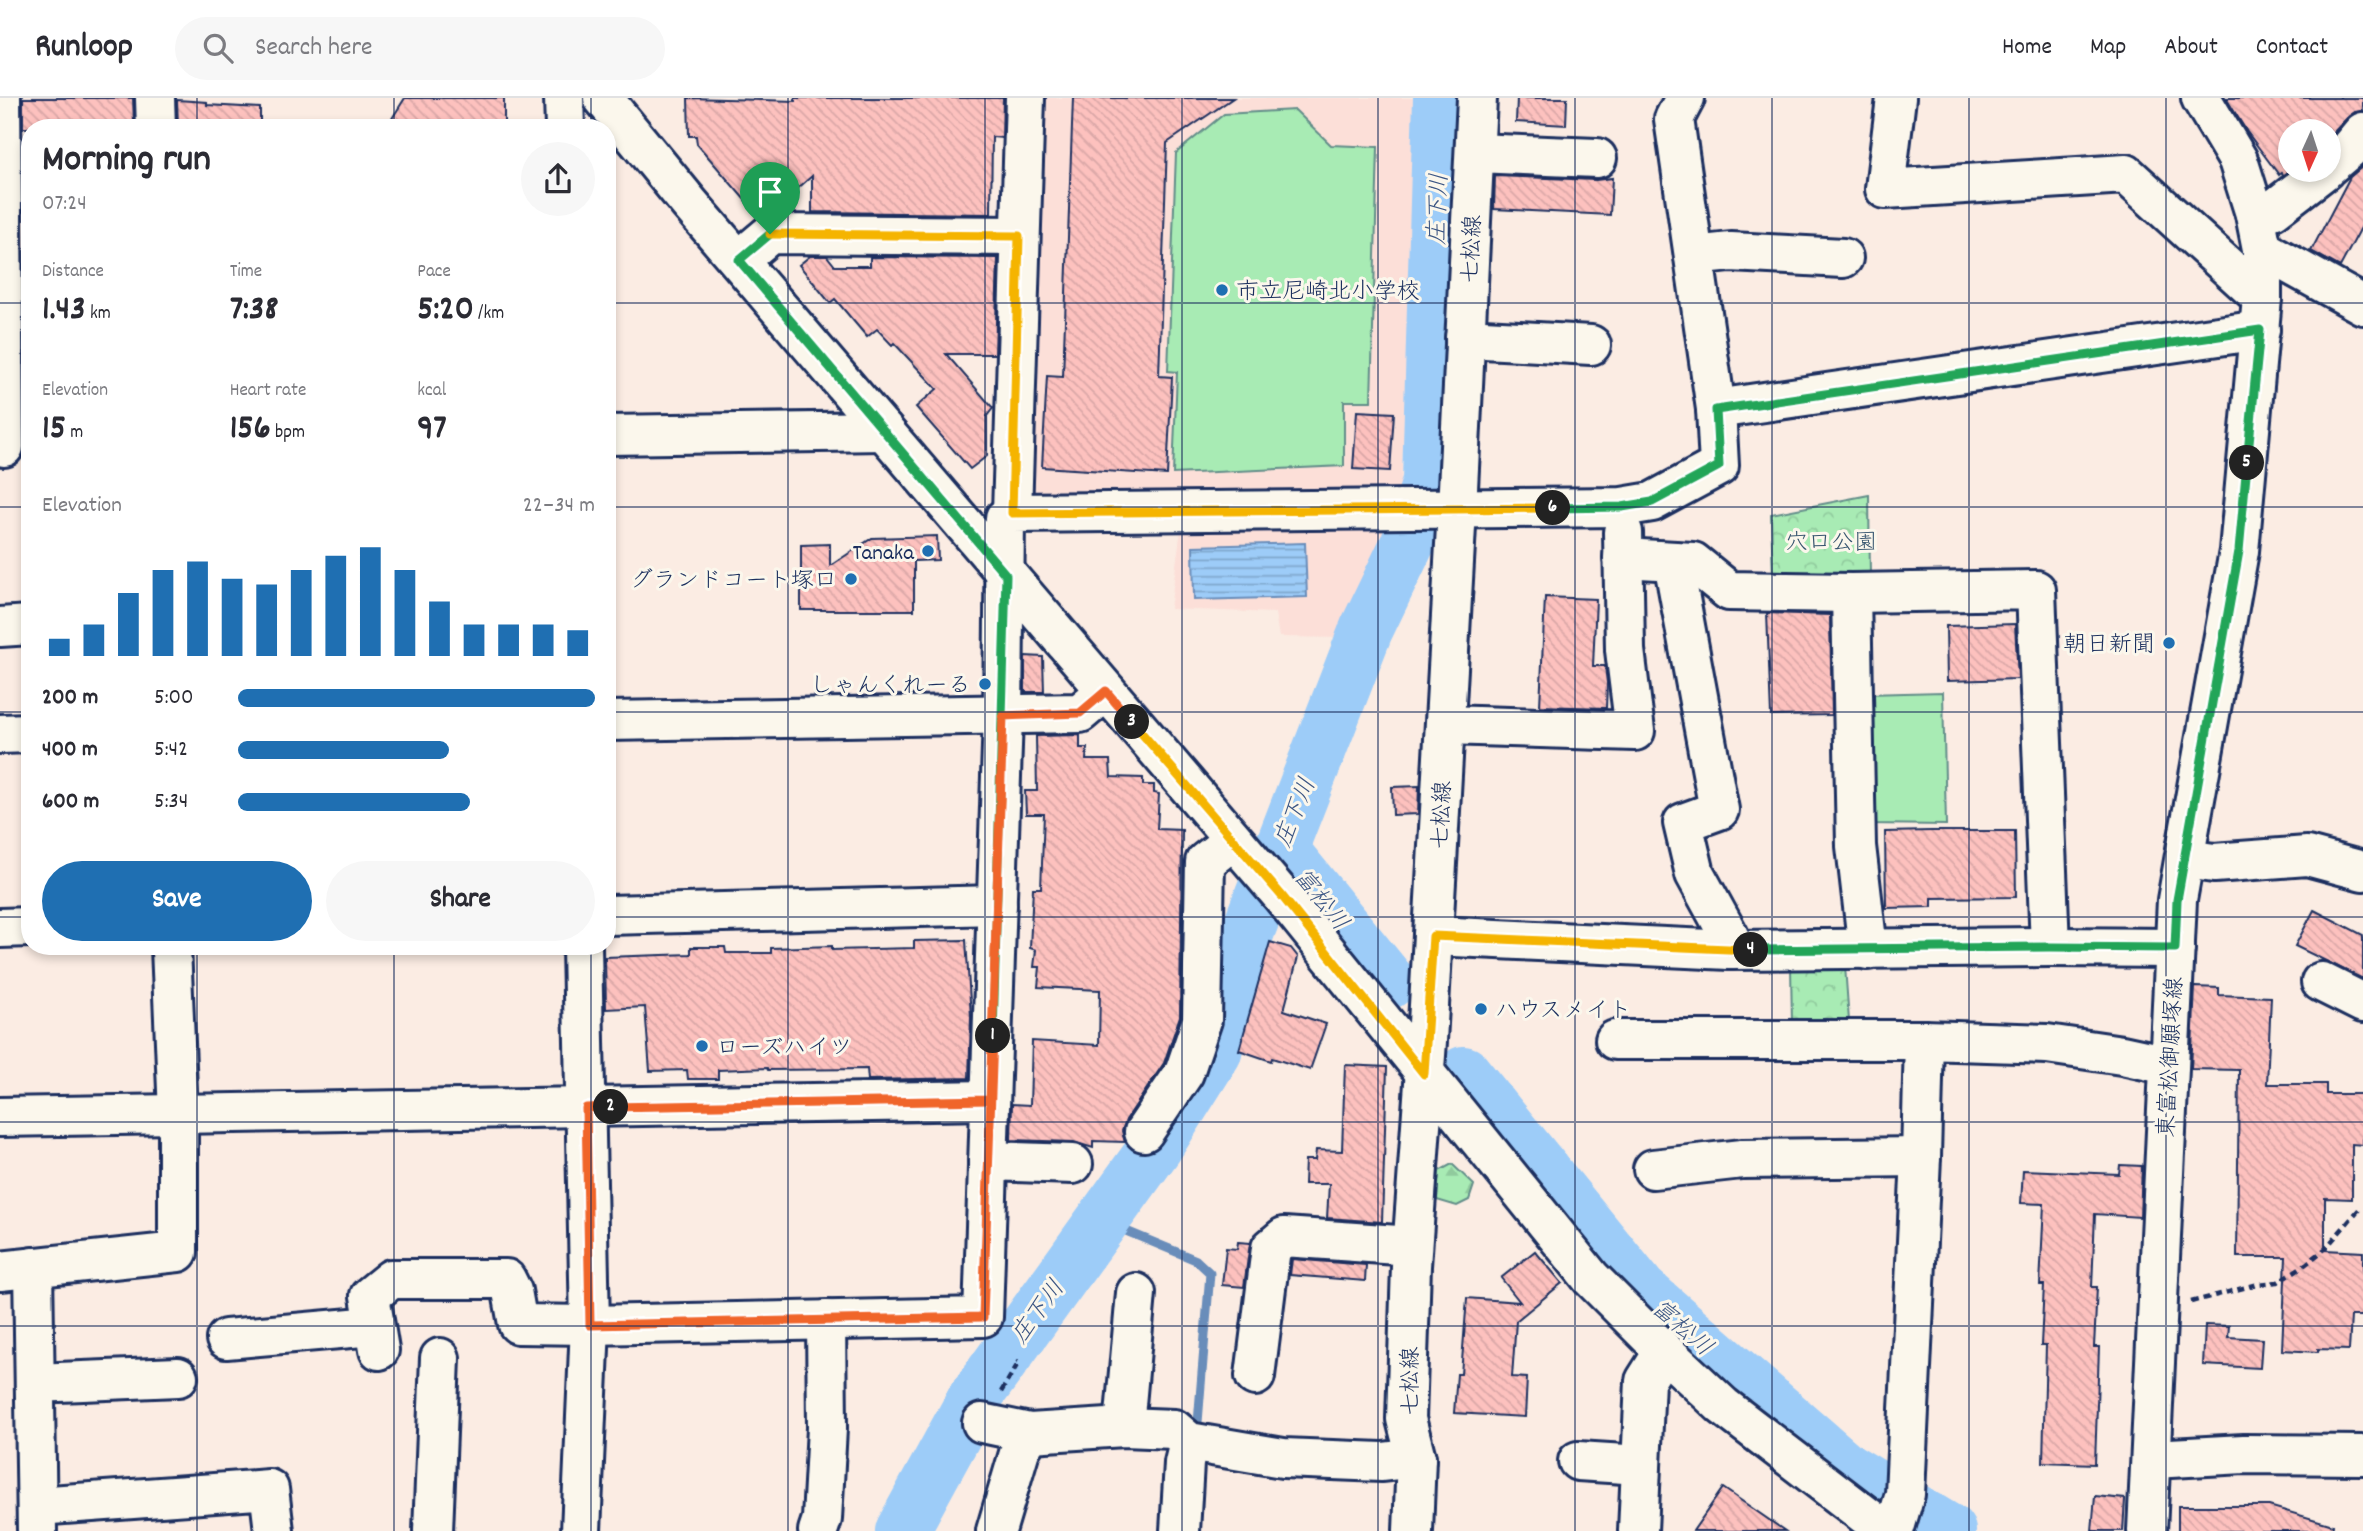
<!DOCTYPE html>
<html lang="en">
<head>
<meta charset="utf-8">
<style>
  body { margin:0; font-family:Dekko,"Klee One",sans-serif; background:#f7f7f7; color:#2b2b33; height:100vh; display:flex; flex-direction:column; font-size:26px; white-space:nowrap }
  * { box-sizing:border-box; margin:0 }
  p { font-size:23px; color:#7c7c81 }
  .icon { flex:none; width:38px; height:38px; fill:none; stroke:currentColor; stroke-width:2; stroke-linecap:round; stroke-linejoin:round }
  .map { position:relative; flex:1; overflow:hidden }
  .panel { position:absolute; left:21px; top:21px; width:595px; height:836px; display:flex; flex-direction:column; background:#fff; border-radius:28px; box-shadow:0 4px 10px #0003 }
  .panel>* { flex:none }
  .needle { width:46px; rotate:183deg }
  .controls { position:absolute; left:2278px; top:21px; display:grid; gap:14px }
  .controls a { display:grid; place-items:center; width:63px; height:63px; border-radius:50%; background:#fff; box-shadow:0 4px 10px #0003; font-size:35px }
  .pin { position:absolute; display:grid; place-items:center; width:60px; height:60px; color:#fff; margin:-72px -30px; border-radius:50% 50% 50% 0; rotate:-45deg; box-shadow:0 0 7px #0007 }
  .pin .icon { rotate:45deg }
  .km { position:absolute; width:35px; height:35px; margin:-18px; border-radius:50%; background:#222; color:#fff; font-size:19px; line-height:35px; text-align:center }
  .round { display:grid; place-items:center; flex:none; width:74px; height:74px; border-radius:37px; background:#f7f7f7 }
  .overview { display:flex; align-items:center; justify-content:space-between; height:119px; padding:0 21px }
  h1 { font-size:38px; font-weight:700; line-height:52px }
  .metrics { display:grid; grid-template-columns:repeat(3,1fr); gap:10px; height:119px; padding:7px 21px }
  .metrics div { display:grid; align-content:center }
  .metrics b { font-size:35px; font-weight:700 }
  .metrics small { font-size:19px; font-weight:400 }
  .metrics p { font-size:19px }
  .chart { height:196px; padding:14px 21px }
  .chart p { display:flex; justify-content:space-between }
  .chart svg { width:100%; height:126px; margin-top:7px; stroke:#1f6fb2; stroke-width:6 }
  .cta { display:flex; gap:14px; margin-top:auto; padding:14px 21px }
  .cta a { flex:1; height:80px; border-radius:42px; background:#1f6fb2; color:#fff; font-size:28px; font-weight:700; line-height:80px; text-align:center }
  .cta a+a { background:#f7f7f7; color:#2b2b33 }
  ul { padding:0 21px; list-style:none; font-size:23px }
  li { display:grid; grid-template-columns:112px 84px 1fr; align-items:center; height:52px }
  li i { height:18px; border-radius:9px; background:#1f6fb2 }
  header { display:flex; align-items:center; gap:42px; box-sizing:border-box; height:98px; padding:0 35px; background:#fff; border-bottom:2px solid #e1e1e2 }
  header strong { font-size:33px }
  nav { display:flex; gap:38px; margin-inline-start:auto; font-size:24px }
  .search { width:490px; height:63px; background:#f7f7f7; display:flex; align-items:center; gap:18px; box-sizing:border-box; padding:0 24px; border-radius:38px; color:#7c7c81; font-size:26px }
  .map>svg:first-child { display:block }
  .built { fill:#fcdfd8 }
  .forest { fill:url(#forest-firs); stroke:#628d89; stroke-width:2 }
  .park { fill:url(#park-crowns); stroke:#628d89; stroke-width:2 }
  .garden { fill:#a8ebb4; stroke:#628d89; stroke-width:2 }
  .water { fill:url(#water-rules); stroke:#698dba; stroke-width:2 }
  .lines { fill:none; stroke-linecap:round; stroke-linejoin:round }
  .stream { stroke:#698dba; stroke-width:9 }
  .river { stroke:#9dccf8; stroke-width:54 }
  .building { fill:url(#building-back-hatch); stroke:#1b2f5e; stroke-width:2 }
  .minor-casing { stroke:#1b2f5e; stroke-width:44 }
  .major-casing { stroke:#1b2f5e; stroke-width:44 }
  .path { stroke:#1b2f5e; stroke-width:4.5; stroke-dasharray:7 5; stroke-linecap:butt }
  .minor { stroke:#fbf7ec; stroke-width:38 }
  .major { stroke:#fbf7ec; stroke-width:38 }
  .split-1-casing { stroke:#fff; stroke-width:14 }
  .split-2-casing { stroke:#fff; stroke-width:14 }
  .split-3-casing { stroke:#fff; stroke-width:14 }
  .split-4-casing { stroke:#fff; stroke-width:14 }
  .split-5-casing { stroke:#fff; stroke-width:14 }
  .split-6-casing { stroke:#fff; stroke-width:14 }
  .split-7-casing { stroke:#fff; stroke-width:14 }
  .split-1 { stroke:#22a559; stroke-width:9 }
  .split-2 { stroke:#f0652b; stroke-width:9 }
  .split-3 { stroke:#f0652b; stroke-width:9 }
  .split-4 { stroke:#f5b400; stroke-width:9 }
  .split-5 { stroke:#22a559; stroke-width:9 }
  .split-6 { stroke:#22a559; stroke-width:9 }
  .split-7 { stroke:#f5b400; stroke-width:9 }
  .grid { fill:none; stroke:#1b2f5e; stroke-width:2; stroke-opacity:0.55 }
  .poi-dot { fill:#1f6fb2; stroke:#fbf7ec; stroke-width:2.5 }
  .labels { text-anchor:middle; stroke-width:6; stroke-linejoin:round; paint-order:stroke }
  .street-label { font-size:23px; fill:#1b2f5e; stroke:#fbf7ec }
  .poi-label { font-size:23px; fill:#1b2f5e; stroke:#fbf7ec; text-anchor:end }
  .park-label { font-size:23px; fill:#37556f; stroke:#fbf7ec }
  .water-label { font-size:24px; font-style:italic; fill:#3c5684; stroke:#fbf7ec }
</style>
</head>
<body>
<header>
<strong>Runloop</strong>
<div class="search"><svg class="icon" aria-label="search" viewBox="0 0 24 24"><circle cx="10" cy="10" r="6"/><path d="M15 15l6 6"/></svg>Search here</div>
<nav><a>Home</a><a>Map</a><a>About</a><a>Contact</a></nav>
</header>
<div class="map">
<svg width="2363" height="1433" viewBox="0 0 2363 1433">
  <defs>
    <pattern id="forest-firs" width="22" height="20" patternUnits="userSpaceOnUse" patternTransform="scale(1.75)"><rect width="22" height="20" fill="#a8ebb4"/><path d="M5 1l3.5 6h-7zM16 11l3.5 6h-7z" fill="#90ca9d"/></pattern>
    <pattern id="park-crowns" width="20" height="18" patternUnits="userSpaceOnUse" patternTransform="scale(1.75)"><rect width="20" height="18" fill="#a8ebb4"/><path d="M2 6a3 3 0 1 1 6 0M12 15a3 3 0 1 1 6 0" fill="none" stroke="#90ca9d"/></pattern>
    <pattern id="water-rules" width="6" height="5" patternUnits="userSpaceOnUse" patternTransform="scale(1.75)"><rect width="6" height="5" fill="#9dccf8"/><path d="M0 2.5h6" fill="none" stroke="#7fa6cc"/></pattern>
    <pattern id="building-back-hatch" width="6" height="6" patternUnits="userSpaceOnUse" patternTransform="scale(1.75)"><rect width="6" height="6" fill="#fdc1be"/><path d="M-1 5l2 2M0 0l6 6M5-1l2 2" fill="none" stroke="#d8a6a6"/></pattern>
  </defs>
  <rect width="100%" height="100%" fill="#fbece3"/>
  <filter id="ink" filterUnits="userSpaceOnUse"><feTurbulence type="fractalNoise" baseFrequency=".0143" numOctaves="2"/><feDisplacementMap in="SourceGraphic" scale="14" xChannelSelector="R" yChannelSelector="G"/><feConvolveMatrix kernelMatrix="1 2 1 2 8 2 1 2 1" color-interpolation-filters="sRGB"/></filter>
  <g filter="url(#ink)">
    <g class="built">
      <path d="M1039 0H1425L1401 385 1398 395 1036 407 1024 395Z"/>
      <path d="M1387 427 1347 540 1279 539 1275 515 1170 511 1181 431Z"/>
    </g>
    <path class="forest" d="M1452 1066 1474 1087 1469 1102 1457 1108 1437 1102 1439 1073Z"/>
    <g class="park">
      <path d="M1869 397 1870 481H1773L1771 416Z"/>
      <path d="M1791 868H1845L1849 923 1792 926Z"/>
    </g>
    <g class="garden">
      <path d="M1295 12 1331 47 1378 49 1371 303H1344V368L1173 376 1177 274 1168 273 1176 55 1224 16Z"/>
      <path d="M1943 594 1946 727 1868 726 1866 596Z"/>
    </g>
    <path class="water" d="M1305 445 1307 499 1194 502 1193 448Z"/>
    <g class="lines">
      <path class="stream" d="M1102 1123 1196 1162 1210 1175 1197 1337"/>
      <g class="river">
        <path d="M1281 751 1389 884"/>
        <path d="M1464 975 1641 1193 1846 1371 1949 1433"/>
        <path d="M902 1433 974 1301 1157 1047 1215 954 1235 867 1275 762 1281 751 1366 532 1414 432 1429 383 1440 0"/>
      </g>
    </g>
    <g class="building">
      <path d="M23 0H133L134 25 132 24V28L103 27V30H23Z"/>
      <path d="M405 0H504V30H386Z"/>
      <path d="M688 0 795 3V0H1003L1002 40 992 39 991 116 812 114V78L781 105 770 92 751 109 697 46 696 38H689Z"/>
      <path d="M1073 0H1233L1167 45 1159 278 1172 279 1167 377 1042 369 1047 278 1063 279Z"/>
      <path d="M1517 0H1567L1566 27 1516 24Z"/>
      <path d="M2226 0H2363V13L2355 14 2347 20 2329 39V33H2291V71L2283 77 2281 75 2279 77 2247 34Z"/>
      <path d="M177 2 207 4V7L260 10V30H189V27H178Z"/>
      <path d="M2363 68V126L2340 169 2311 153 2350 79Z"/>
      <path d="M1495 78 1596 82 1612 80 1610 117 1494 111Z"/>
      <path d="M810 158H827L835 168H870V159L998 160 995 256H946L993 310 987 318V358L970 371 916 309 937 291 894 245 892 247 877 231 867 239 835 201 830 205 799 167Z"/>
      <path d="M1357 313 1394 315 1390 373 1353 371Z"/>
      <path d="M937 438 938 462 914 463V512H801V447L830 446V468L872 440Z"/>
      <path d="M1545 499 1596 501 1593 568H1605L1607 585 1606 610 1540 608Z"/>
      <path d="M1767 515 1830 517 1832 617 1771 618Z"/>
      <path d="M2015 526 2018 581 1947 583 1946 528Z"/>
      <path d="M1025 558 1043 559 1044 594H1025Z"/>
      <path d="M1080 637V650H1087L1086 662H1110L1111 679 1143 680V687H1154V695L1159 696 1157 731 1182 732 1180 918 1164 965 1126 1022 1122 1033 1125 1044 1093 1043V1050L1074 1044 1011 1042 1012 1006 1030 1007 1032 943 1099 947 1100 892 1038 889 1040 869H1034L1036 852 1030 850 1033 790H1041L1044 716H1026L1025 693H1037L1036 638Z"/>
      <path d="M1419 688 1418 716 1393 717 1392 689Z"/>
      <path d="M1931 733H2015L2016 799 1932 800V809L1886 810 1885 734Z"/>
      <path d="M2314 812 2363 837V881L2295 848Z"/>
      <path d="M966 842 971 919 969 980 868 982 867 971 768 972 767 970 718 972V981H688L687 972 650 973 645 909 606 911 605 859 691 856V849H725L726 855H771V850L832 848V852L914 850V843Z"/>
      <path d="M1270 844 1291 850 1298 859 1284 912 1326 926 1310 972 1272 960 1271 963 1239 952Z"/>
      <path d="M2195 889 2219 890V897L2271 899 2267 986H2326V996H2363V1047L2352 1046V1101L2325 1100V1152L2363 1154V1218H2351L2349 1252 2318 1251V1254L2282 1252 2286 1159H2237L2239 972 2191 971Z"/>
      <path d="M1345 967 1387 969 1382 1124 1327 1120 1329 1086H1304L1305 1062H1315L1316 1052 1342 1053Z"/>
      <path d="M2120 1067 2142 1068 2140 1119 2095 1116 2092 1189H2097L2094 1249H2099L2095 1366 2043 1364 2046 1247H2041L2044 1187H2040L2044 1106 2021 1105 2023 1072 2119 1076Z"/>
      <path d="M1238 1144 1250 1145 1244 1189 1222 1187 1226 1150 1237 1151Z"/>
      <path d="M1535 1153 1562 1185 1516 1223 1512 1279 1527 1280 1525 1319 1454 1315 1457 1276H1461L1467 1200 1520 1204 1501 1180Z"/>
      <path d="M1292 1161 1366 1167 1365 1183 1290 1177Z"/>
      <path d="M2205 1227 2229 1228 2228 1239 2262 1241 2260 1270 2203 1267Z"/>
      <path d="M1723 1390 1785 1433H1693Z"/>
      <path d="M2095 1398 2125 1401 2123 1433H2092Z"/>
      <path d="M2178 1408H2269L2333 1427 2332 1433H2178Z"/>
    </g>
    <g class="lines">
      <defs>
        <g id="minor">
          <path d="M1 0 4 349"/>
          <path d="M155 0 156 30"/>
          <path d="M564 0 565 30"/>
          <path d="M603 0 689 105 1282 798 1591 1180 1664 1253 1723 1308 1886 1433"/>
          <path d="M1896 0 1885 91 2126 76 2262 200"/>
          <path d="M1476 55 1597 60"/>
          <path d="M2329 68 2348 52 2363 34"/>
          <path d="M2255 116 2273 112 2325 72"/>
          <path d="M2262 151 2363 207"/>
          <path d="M1694 158 1731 154 1843 160"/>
          <path d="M739 162 770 136 1019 138"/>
          <path d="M1465 240 1591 247"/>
          <path d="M1716 311 2260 232"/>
          <path d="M607 337 884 333"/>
          <path d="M1012 415 1025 0"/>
          <path d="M1623 460 1693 464 1729 493 1851 495 2036 492 2050 849"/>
          <path d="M1673 463 1719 712 1683 725 1695 776 1729 838 1730 852"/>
          <path d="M1851 495 1856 748 1868 852"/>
          <path d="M0 529 30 527"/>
          <path d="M607 623 1080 615 1106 593"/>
          <path d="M1445 627 1635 633 1625 552 1623 434"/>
          <path d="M0 636 30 635"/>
          <path d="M2186 761 2214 765 2307 758 2363 773"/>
          <path d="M607 817 997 807"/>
          <path d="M0 830 30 829"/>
          <path d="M1433 838 1730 852 2050 849 2175 850"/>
          <path d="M2321 884 2363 905"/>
          <path d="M1615 942H1924L2047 946 2122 957 2168 967"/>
          <path d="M0 1019 990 1002"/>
          <path d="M1144 1034 1184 975 1202 922 1205 764 1233 742"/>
          <path d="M988 1063 1073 1066"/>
          <path d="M1653 1071 1742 1061 1921 1059"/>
          <path d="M33 1169 37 1433"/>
          <path d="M0 1173 178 1154V1016L171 849"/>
          <path d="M226 1241 374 1228"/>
          <path d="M379 1252 370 1198 391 1181H506L512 1193 518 1226 590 1227 983 1219 1003 618 1005 420 1012 415 1622 409 1652 404 1719 368 1716 311 1674 21 1685 0"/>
          <path d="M1255 1278 1271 1150 1284 1139 1412 1148"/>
          <path d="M35 1285 178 1279"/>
          <path d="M982 1325 1030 1335 1020 1352 996 1433"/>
          <path d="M1124 1329 1136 1195"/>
          <path d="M1030 1335 1124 1329 1174 1331 1189 1344 1283 1360 1382 1364 1416 1360"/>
          <path d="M2152 1361 2244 1356 2363 1357"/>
          <path d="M1578 1363 1641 1367"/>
          <path d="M37 1408 269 1391 274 1433"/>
          <path d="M433 1433 440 1260"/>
          <path d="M581 1433 590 1227 582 849"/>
          <path d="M818 1433 822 1421 827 1330 826 1222"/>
          <path d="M1180 1433 1184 1365 1189 1344"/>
          <path d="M1413 1433 1416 1360 1406 1321 1411 1168 1427 943 1457 411 1477 0"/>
          <path d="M1638 1433 1645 1283 1664 1253"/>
          <path d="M1894 1433 1905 1396 1921 1059 1924 942"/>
        </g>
        <path id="major" d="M2147 1433 2177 802 2239 453 2262 200V151L2255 116 2238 62 2201 0"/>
      </defs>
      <use href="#minor" class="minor-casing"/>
      <use href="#major" class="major-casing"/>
      <g class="path">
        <path d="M2191 1204 2258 1186 2278 1184 2306 1166 2325 1151 2361 1109"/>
        <path d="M1001 1294 1019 1264 1017 1263"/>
      </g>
      <use href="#minor" class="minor"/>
      <use href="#major" class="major"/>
    </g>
  </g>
  <g class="lines" filter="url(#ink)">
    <defs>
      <path id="split-1" d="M770 136 739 162 1006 477 993 938"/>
      <path id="split-2" d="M611 1009 586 1010 590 1227 983 1219 993 938"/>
      <path id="split-3" d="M611 1009 990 1002 1003 618 1080 615 1106 593 1132 624"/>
      <path id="split-4" d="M1132 624 1282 798 1424 976 1433 838 1751 852"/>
      <path id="split-5" d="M1751 852 2050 849 2175 850 2177 802 2239 453 2247 365"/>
      <path id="split-6" d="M1553 410 1622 409 1652 404 1719 368 1716 312 2260 232 2247 365"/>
      <path id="split-7" d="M770 136 1019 138 1012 415 1553 410"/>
    </defs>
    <use href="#split-1" class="split-1-casing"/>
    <use href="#split-2" class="split-2-casing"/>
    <use href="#split-3" class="split-3-casing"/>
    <use href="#split-4" class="split-4-casing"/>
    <use href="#split-5" class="split-5-casing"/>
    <use href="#split-6" class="split-6-casing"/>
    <use href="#split-7" class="split-7-casing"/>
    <use href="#split-1" class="split-1"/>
    <use href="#split-2" class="split-2"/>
    <use href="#split-3" class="split-3"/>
    <use href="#split-4" class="split-4"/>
    <use href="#split-5" class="split-5"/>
    <use href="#split-6" class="split-6"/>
    <use href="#split-7" class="split-7"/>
  </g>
  <path class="grid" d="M197 0V30M394 0V30M591 0V30M788 0V1433M985 0V1433M1182 0V1433M1378 0V1433M1575 0V1433M1772 0V1433M1969 0V1433M2166 0V1433M0 205H30M607 205H2363M0 409H30M607 409H2363M0 614H30M607 614H2363M0 819H30M607 819H2363M197 849V1433M394 849V1433M591 849V1433M0 1024H2363M0 1228H2363"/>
  <g class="poi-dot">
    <circle cx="1222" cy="192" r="7"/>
    <circle cx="928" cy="453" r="7"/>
    <circle cx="851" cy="481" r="7"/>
    <circle cx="2169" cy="545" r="7"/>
    <circle cx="985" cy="586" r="7"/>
    <circle cx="1481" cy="911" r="7"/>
    <circle cx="702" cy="948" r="7"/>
  </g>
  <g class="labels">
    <g class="street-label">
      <text transform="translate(1470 151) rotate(-87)" y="8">七松線</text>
      <text transform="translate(1440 717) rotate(-87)" y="8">七松線</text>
      <text transform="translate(2169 959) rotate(-87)" y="8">東富松御願塚線</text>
      <text transform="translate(1409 1283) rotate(-90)" y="8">七松線</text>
    </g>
    <g class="poi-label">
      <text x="1236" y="200" text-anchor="start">市立尼崎北小学校</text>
      <text x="914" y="461">Tanaka</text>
      <text x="837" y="489">グランドコート塚口</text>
      <text x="2155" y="553">朝日新聞</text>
      <text x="971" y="594">しゃんくれーる</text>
      <text x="1495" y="919" text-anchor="start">ハウスメイト</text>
      <text x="716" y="956" text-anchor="start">ローズハイツ</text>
    </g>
    <g class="park-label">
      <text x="1831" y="451">穴口公園</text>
    </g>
    <g class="water-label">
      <text transform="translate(1437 111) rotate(-88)" y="8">庄下川</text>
      <text transform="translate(1294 714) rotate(-68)" y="8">庄下川</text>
      <text transform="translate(1322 801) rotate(51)" y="8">富松川</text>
      <text transform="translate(1037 1213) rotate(-54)" y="8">庄下川</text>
      <text transform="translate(1683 1229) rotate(41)" y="8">富松川</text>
    </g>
  </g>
</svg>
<div class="controls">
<a><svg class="needle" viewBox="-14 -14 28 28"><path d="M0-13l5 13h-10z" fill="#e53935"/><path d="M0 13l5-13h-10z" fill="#7c7c81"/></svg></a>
</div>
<div class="pin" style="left:770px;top:136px;background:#1e9e55"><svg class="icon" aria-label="arrive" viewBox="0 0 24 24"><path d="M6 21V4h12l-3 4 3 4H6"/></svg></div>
<b class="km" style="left:993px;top:938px">1</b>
<b class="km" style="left:611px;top:1009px">2</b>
<b class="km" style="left:1132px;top:624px">3</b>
<b class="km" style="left:1751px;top:852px">4</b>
<b class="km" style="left:2247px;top:365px">5</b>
<b class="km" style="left:1553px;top:410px">6</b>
<section class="panel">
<div class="overview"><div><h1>Morning run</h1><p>07:24</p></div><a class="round"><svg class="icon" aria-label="share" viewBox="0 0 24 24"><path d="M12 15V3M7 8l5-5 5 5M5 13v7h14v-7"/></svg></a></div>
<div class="metrics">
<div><p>Distance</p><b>1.43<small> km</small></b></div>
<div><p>Time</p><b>7:38</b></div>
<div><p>Pace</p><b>5:20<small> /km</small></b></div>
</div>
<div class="metrics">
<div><p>Elevation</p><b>15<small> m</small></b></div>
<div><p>Heart rate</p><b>156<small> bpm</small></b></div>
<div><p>kcal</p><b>97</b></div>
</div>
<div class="chart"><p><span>Elevation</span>22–34 m</p>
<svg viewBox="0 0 160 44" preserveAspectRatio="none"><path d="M5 44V38M15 44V33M25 44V22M35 44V14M45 44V11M55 44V17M65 44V19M75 44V14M85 44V9M95 44V6M105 44V14M115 44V25M125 44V33M135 44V33M145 44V33M155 44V35"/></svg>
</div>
<ul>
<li><b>200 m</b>5:00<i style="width:100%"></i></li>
<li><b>400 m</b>5:42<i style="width:59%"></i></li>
<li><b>600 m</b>5:34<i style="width:65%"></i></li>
</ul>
<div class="cta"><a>Save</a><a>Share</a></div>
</section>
</div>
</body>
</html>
